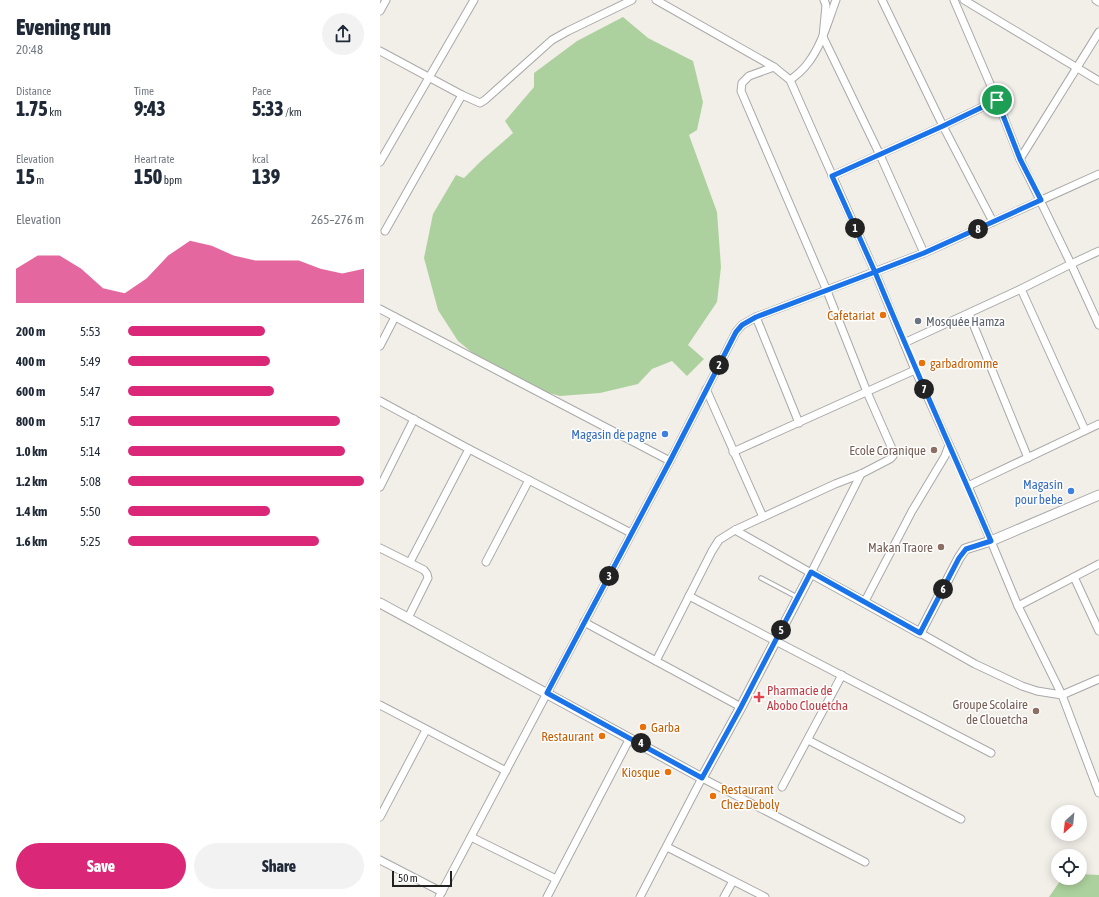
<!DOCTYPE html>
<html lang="en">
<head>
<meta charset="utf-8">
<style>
  body { margin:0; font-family:"Asap Condensed",sans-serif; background:#f2f2f3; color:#1f2937; height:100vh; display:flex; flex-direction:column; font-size:15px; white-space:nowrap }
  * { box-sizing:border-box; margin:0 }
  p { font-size:13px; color:#747a83 }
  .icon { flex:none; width:22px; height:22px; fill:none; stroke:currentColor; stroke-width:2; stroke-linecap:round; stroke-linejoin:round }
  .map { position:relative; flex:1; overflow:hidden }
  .panel { display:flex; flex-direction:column; background:#fff; width:380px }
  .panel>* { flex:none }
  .needle { width:26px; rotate:207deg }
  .fabs { position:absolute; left:671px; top:805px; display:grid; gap:8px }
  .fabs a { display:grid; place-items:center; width:36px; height:36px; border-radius:50%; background:#fff; box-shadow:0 2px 10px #0003; font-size:20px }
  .scale { position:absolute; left:12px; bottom:10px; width:60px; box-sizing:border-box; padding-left:4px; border:2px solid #222; border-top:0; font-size:11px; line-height:14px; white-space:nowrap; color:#222; -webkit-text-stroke:3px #fff; paint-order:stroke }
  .pin { position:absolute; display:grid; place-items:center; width:34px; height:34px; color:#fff; margin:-17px; border:2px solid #fff; border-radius:50%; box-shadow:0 1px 4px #0007 }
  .km { position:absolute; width:20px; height:20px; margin:-10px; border-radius:50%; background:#222; color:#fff; font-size:11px; line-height:20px; text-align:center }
  .round { display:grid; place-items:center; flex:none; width:42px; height:42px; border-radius:21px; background:#f2f2f3 }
  .head { display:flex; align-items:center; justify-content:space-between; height:68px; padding:0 16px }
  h1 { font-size:22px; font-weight:800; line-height:30px }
  .metrics { display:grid; grid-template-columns:repeat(3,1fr); gap:6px; height:68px; padding:4px 16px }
  .metrics div { display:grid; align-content:center }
  .metrics b { font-size:20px; font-weight:800 }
  .metrics small { font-size:11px; font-weight:400 }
  .metrics p { font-size:11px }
  .chart { height:112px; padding:8px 16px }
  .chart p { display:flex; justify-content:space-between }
  .chart svg { width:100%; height:72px; margin-top:4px; fill:#db2777; opacity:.7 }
  .primary-button { display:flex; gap:8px; margin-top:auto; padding:8px 16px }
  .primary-button a { flex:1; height:46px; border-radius:24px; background:#db2777; color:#fff; font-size:16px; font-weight:800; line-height:46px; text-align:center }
  .primary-button a+a { background:#f2f2f3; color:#1f2937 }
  ul { padding:0 16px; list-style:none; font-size:13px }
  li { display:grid; grid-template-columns:64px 48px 1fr; align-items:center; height:30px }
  li i { height:10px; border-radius:5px; background:#db2777 }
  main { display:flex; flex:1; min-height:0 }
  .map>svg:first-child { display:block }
  .forest { fill:#add19e }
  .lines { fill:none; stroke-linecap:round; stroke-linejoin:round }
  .service-casing { stroke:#a9a9a9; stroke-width:5.5 }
  .minor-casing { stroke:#a9a9a9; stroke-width:9 }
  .tertiary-casing { stroke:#a9a9a9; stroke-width:11 }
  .service { stroke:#fff; stroke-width:3.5 }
  .minor { stroke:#fff; stroke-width:7 }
  .tertiary { stroke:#fff; stroke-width:9 }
  .route-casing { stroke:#fff; stroke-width:8 }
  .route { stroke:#1a73e8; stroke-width:5 }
  .food-dot { fill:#e8710a; stroke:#fff; stroke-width:1.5 }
  .worship-dot { fill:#6b7280; stroke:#fff; stroke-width:1.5 }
  .shop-dot { fill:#3f7fe0; stroke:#fff; stroke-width:1.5 }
  .education-dot { fill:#8d6e63; stroke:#fff; stroke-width:1.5 }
  .health-dot { fill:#e0444e; stroke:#fff; stroke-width:1.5 }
  .labels { text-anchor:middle; stroke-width:3; stroke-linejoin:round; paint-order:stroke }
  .food-label { font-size:13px; fill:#c56008; stroke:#fff; text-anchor:end }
  .worship-label { font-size:13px; fill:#5b616d; stroke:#fff; text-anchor:start }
  .shop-label { font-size:13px; fill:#366cbe; stroke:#fff; text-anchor:end }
  .education-label { font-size:13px; fill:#785e54; stroke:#fff; text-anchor:end }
  .health-label { font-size:13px; fill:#be3a42; stroke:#fff; text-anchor:start }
</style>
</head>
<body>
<main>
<section class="panel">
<div class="head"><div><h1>Evening run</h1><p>20:48</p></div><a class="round"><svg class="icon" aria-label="share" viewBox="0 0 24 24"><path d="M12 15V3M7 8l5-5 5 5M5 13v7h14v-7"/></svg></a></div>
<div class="metrics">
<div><p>Distance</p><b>1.75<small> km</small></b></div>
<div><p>Time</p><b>9:43</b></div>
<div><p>Pace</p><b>5:33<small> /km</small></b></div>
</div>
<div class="metrics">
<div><p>Elevation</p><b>15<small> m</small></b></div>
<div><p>Heart rate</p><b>150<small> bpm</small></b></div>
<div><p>kcal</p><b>139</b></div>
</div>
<div class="chart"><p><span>Elevation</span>265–276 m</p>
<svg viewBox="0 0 160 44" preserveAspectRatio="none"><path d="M0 44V23L10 15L20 15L30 23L40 35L50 38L60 29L70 15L80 6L90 9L100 15L110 18L120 18L130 18L140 23L150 26L160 23V44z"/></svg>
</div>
<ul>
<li><b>200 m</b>5:53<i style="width:58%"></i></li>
<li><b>400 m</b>5:49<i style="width:60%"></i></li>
<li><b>600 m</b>5:47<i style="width:62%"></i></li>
<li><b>800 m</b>5:17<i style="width:90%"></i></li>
<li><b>1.0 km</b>5:14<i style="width:92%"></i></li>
<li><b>1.2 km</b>5:08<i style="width:100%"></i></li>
<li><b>1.4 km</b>5:50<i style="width:60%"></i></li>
<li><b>1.6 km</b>5:25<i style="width:81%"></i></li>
</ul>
<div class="primary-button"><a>Save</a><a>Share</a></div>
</section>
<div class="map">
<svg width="719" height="897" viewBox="0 0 719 897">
  <rect width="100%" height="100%" fill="#f2efe9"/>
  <g class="forest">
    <path d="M243 17 268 38 313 61 323 102 317 130 309 135 337 212 341 267 337 302 308 345 324 359 307 376 292 361 272 369 258 384 220 393 180 396 127 381 78 341 58 310 44 258 53 214 76 175 84 178 101 161 133 133 125 121 154 87V73L197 41Z"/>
    <path d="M700 874 719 875V897H669L682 878H700Z"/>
  </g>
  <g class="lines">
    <defs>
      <path id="service" d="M381 578 417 597"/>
      <g id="minor">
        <path d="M276 0 394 67 410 80 495 272 535 370 588 486 638 606 682 695 719 793"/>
        <path d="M444 0 446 5 443 37 500 155 544 253"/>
        <path d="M502 0 563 126 613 222"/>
        <path d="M574 0 617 100 640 159 691 264 719 325"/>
        <path d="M584 0 719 81"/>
        <path d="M716 0 719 2"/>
        <path d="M0 11 6 0"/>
        <path d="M0 51 82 95 100 103 105 100 172 40 188 31 252 0"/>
        <path d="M410 80C417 75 423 70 428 63 442 45 448 21 456 0"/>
        <path d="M640 159 719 32"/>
        <path d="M0 162 94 0"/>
        <path d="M452 176 563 126 617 100"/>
        <path d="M5 231 82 95"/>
        <path d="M641 289 705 430"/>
        <path d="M0 309 290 461"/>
        <path d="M589 314 648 458"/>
        <path d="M376 317 419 423"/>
        <path d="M524 343 641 289 691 264 719 251"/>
        <path d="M0 346 15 317"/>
        <path d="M326 389 383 517"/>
        <path d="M0 401 89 449 251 533"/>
        <path d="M353 452 535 370"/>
        <path d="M588 486 719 424"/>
        <path d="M0 487 34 419"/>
        <path d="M355 530 431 573 481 474"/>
        <path d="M0 548 44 570 47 574 48 578 28 618"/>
        <path d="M30 562 89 449"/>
        <path d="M106 562 149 480"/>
        <path d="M694 577 719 631"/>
        <path d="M309 596 611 753"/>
        <path d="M484 603 532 511 565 456 569 445"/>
        <path d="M638 606 719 564"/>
        <path d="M204 622 361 707"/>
        <path d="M540 633 595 664 642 686 657 691 682 695 719 679"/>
        <path d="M276 661 332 551 339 540 355 530 455 484 481 474 510 459 513 456V451L487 392 447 291 361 91 362 83 369 76 394 67"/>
        <path d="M0 705 126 771"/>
        <path d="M428 740 581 819"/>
        <path d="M402 787 462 675"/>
        <path d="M0 817 46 730"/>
        <path d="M91 837 176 879"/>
        <path d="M287 847 385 897"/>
        <path d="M0 860 62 892"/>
        <path d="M59 897 290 461 356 332 362 325 376 317 544 253 719 174"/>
        <path d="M167 897 250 738"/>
        <path d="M260 897 322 778 485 862"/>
        <path d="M344 897 353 881"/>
      </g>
      <path id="tertiary" d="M0 603 322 778 361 707 431 573 540 633 579 558 585 549 611 541 719 495"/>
    </defs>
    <use href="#service" class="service-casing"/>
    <use href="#minor" class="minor-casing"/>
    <use href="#tertiary" class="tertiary-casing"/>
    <use href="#service" class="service"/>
    <use href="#minor" class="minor"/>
    <use href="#tertiary" class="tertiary"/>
  </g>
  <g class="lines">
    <defs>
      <path id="route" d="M617 100 563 126 452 176 495 272 376 317 362 325 356 332 290 461 167 693 322 778 361 707 431 572 540 633 579 558 586 549 611 541C572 451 532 362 495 272L544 253 661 200 640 159 617 100"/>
    </defs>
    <use href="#route" class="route-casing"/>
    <use href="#route" class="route"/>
  </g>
  <g class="food-dot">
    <circle cx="503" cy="315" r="4"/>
    <circle cx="542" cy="363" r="4"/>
    <circle cx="263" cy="727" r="4"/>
    <circle cx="222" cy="736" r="4"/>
    <circle cx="288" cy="772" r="4"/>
    <circle cx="333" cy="796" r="4"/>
  </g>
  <circle class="worship-dot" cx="538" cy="321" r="4"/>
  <g class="shop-dot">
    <circle cx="285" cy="434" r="4"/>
    <circle cx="691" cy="491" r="4"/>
  </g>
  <g class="education-dot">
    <circle cx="554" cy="450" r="4"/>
    <circle cx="561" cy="547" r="4"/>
    <circle cx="656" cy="711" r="4"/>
  </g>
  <path class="health-dot" d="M377 691h4v4h4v4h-4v4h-4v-4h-4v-4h4z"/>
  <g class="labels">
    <g class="food-label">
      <text x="495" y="320">Cafetariat</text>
      <text x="550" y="368" text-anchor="start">garbadromme</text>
      <text x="271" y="732" text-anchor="start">Garba</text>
      <text x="214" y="741">Restaurant</text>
      <text x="280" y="777">Kiosque</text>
      <text x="341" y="794" text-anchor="start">Restaurant<tspan x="341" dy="15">Chez Deboly</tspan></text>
    </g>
    <g class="worship-label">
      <text x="546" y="326">Mosquée Hamza</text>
    </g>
    <g class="shop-label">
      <text x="277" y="439">Magasin de pagne</text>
      <text x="683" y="489">Magasin<tspan x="683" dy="15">pour bebe</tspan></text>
    </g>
    <g class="education-label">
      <text x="546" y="455">Ecole Coranique</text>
      <text x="553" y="552">Makan Traore</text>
      <text x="648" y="709">Groupe Scolaire<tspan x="648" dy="15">de Clouetcha</tspan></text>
    </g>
    <g class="health-label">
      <text x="387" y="695">Pharmacie de<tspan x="387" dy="15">Abobo Clouetcha</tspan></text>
    </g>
  </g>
</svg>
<div class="fabs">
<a><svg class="needle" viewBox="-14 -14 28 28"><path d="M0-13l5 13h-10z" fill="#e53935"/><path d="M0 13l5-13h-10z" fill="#747a83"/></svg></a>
<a><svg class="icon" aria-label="locate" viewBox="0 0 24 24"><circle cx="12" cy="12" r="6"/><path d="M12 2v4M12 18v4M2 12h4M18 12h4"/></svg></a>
</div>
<div class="scale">50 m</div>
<div class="pin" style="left:617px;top:100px;background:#1e9e55"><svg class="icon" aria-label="arrive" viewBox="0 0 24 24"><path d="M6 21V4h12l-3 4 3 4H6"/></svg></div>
<b class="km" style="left:475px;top:228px">1</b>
<b class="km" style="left:339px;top:365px">2</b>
<b class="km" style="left:229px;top:576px">3</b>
<b class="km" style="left:261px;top:743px">4</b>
<b class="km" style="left:401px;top:630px">5</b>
<b class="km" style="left:563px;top:589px">6</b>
<b class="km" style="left:544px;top:389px">7</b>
<b class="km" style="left:598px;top:229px">8</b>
</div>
</main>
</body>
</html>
